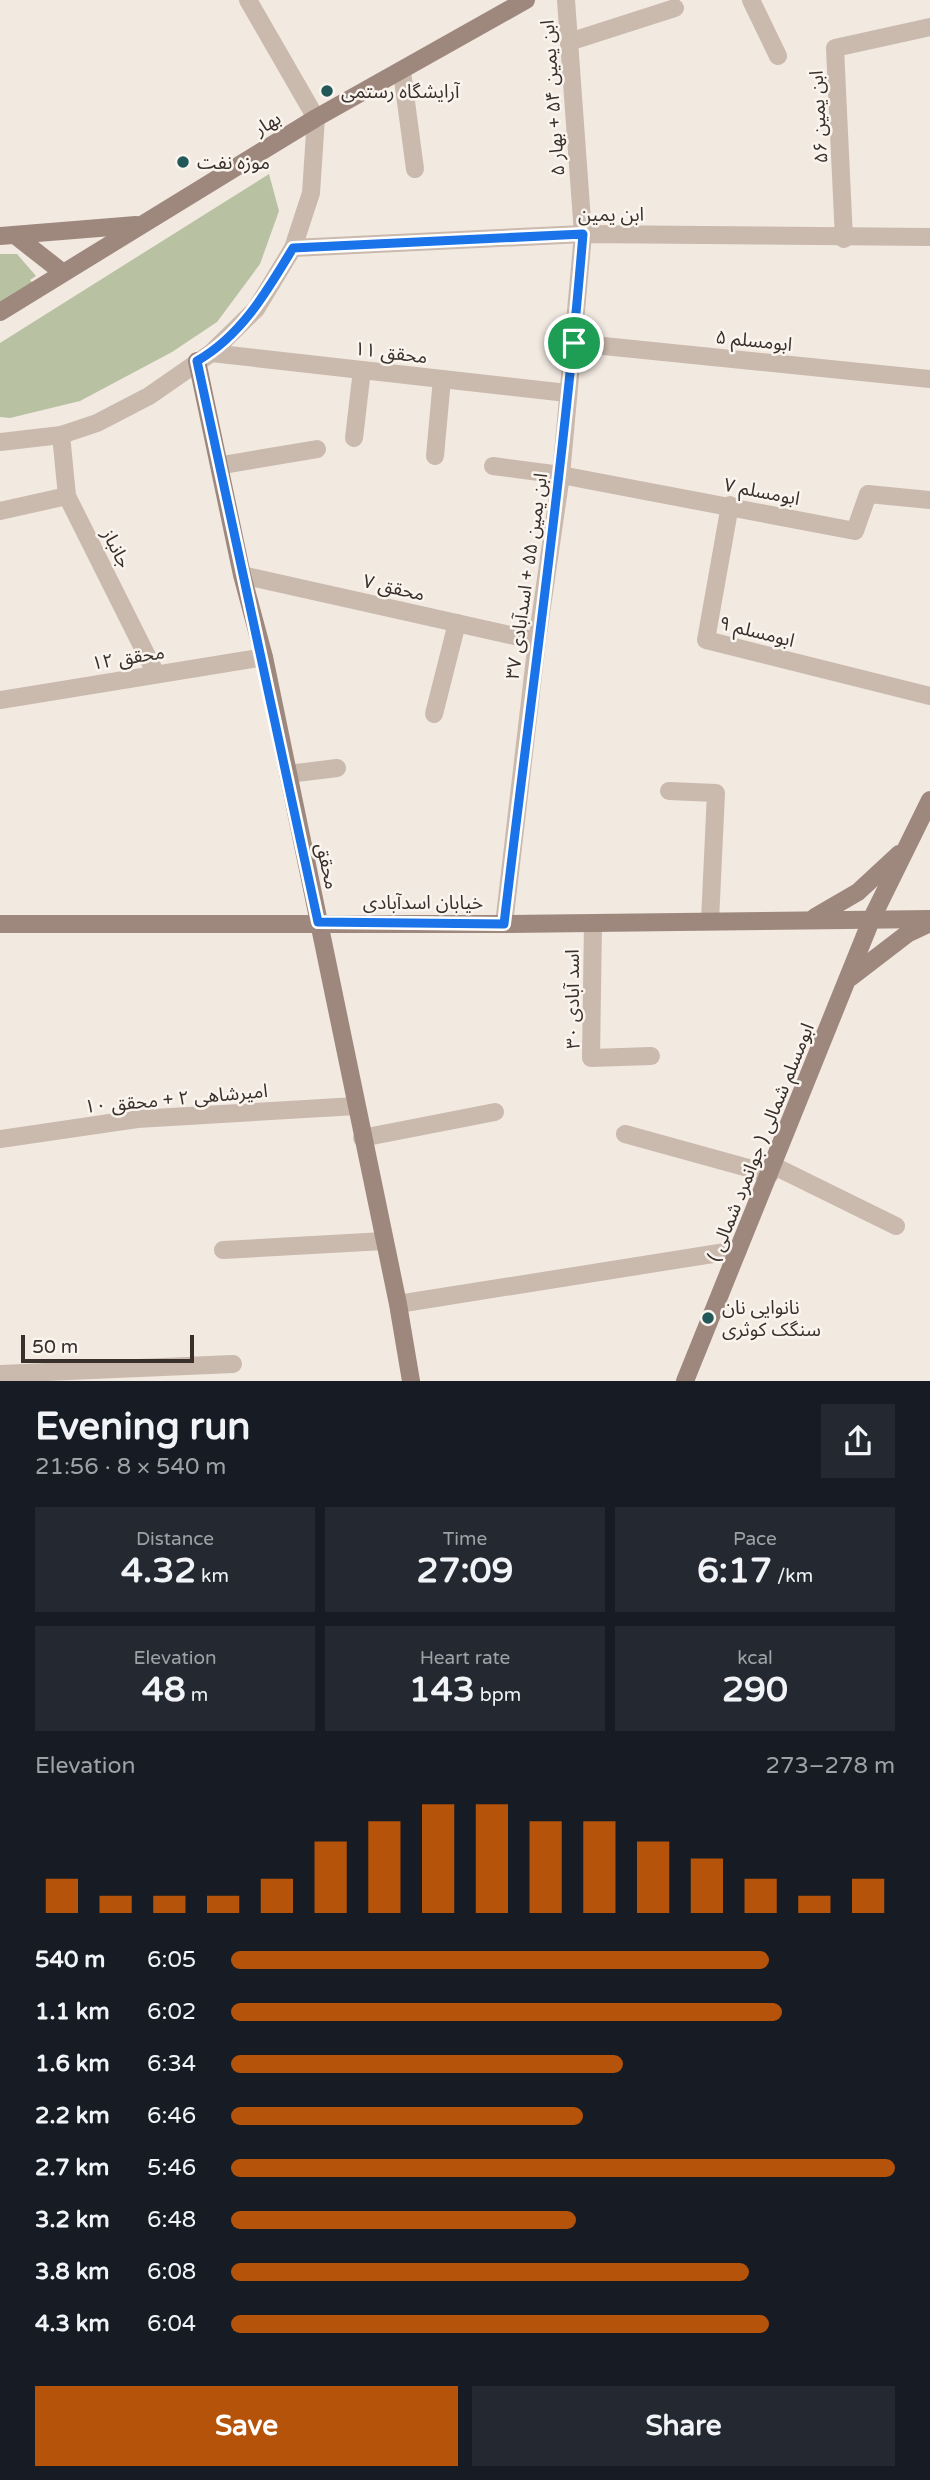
<!DOCTYPE html>
<html lang="en">
<head>
<meta charset="utf-8">
<style>
  body { margin:0; font-family:"Varela Round","Noto Sans Arabic",sans-serif; background:#242831; color:#f1f3f6; height:100vh; display:flex; flex-direction:column; font-size:26px; white-space:nowrap }
  * { box-sizing:border-box; margin:0 }
  p { font-size:23px; color:#9ea1a6 }
  .icon { flex:none; width:38px; height:38px; fill:none; stroke:currentColor; stroke-width:2; stroke-linecap:round; stroke-linejoin:round }
  .map { position:relative; height:1381px; overflow:hidden }
  .drawer { display:flex; flex-direction:column; background:#171b24; flex:1 }
  .drawer>* { flex:none }
  .scale { position:absolute; left:21px; bottom:18px; width:173px; box-sizing:border-box; padding-left:7px; border:4px solid #392f2b; border-top:0; font-size:19px; line-height:24px; white-space:nowrap; color:#392f2b; -webkit-text-stroke:5px #faf4ee; paint-order:stroke }
  .pin { position:absolute; display:grid; place-items:center; width:60px; height:60px; color:#fff; margin:-30px; border:4px solid #fff; border-radius:50%; box-shadow:0 2px 7px #0007 }
  .round { display:grid; place-items:center; flex:none; width:74px; height:74px; border-radius:0px; background:#242831 }
  .headline { display:flex; align-items:center; justify-content:space-between; height:119px; padding:0 35px }
  h1 { font-size:38px; font-weight:700; line-height:52px }
  .metrics { display:grid; grid-template-columns:repeat(3,1fr); gap:10px; height:119px; padding:7px 35px }
  .metrics div { display:grid; align-content:center; border-radius:0px; background:#242831; text-align:center }
  .metrics b { font-size:35px; font-weight:700 }
  .metrics small { font-size:19px; font-weight:400 }
  .metrics p { font-size:19px }
  .chart { height:196px; padding:14px 35px }
  .chart p { display:flex; justify-content:space-between }
  .chart svg { width:100%; height:126px; margin-top:7px; stroke:#b45309; stroke-width:6 }
  .primary-button { display:flex; gap:14px; margin-top:auto; padding:14px 35px }
  .primary-button a { flex:1; height:80px; border-radius:0px; background:#b45309; color:#fff; font-size:28px; font-weight:700; line-height:80px; text-align:center }
  .primary-button a+a { background:#242831; color:#f1f3f6 }
  ul { padding:0 35px; list-style:none; font-size:23px }
  li { display:grid; grid-template-columns:112px 84px 1fr; align-items:center; height:52px }
  li i { height:18px; border-radius:9px; background:#b45309 }
  .map>svg:first-child { display:block }
  .green { fill:#b8c1a1 }
  .lines { fill:none; stroke-linecap:round; stroke-linejoin:round }
  .street { stroke:#cab9ad; stroke-width:18 }
  .secondary { stroke:#9e887e; stroke-width:18 }
  .route-casing { stroke:#fff; stroke-width:14 }
  .route { stroke:#1a73e8; stroke-width:9 }
  .poi-dot { fill:#235859; stroke:#faf4ee; stroke-width:2.5 }
  .labels { text-anchor:middle; stroke-width:5; stroke-linejoin:round; paint-order:stroke }
  .poi-label { font-size:19px; fill:#392f2b; stroke:#faf4ee; text-anchor:start }
  .street-label { font-size:19px; fill:#392f2b; stroke:#faf4ee }
</style>
</head>
<body>
<div class="map">
<svg width="930" height="1381" viewBox="0 0 930 1381">
  <rect width="100%" height="100%" fill="#f2e9e1"/>
  <g class="green">
    <path d="M269 174 279 211 260 264 217 322 172 352 80 401 10 418 0 417V343Z"/>
    <path d="M0 254H17L36 276 30 280 41 292 0 316Z"/>
  </g>
  <g class="lines">
    <g class="street">
      <path d="M751 0 778 56"/>
      <path d="M569 42 675 8"/>
      <path d="M402 72 415 169"/>
      <path d="M844 239 835 48 930 27"/>
      <path d="M293 248 583 234 930 237"/>
      <path d="M574 343 930 379"/>
      <path d="M211 353 567 393"/>
      <path d="M61 435 67 496 156 674"/>
      <path d="M354 438 362 370"/>
      <path d="M0 442 61 435 97 423 149 396 211 353 256 309 293 248 311 193 316 118 248 0"/>
      <path d="M435 456 442 379"/>
      <path d="M222 465 317 449"/>
      <path d="M493 466 561 475 855 531 868 494 930 500"/>
      <path d="M730 505 706 640 930 696"/>
      <path d="M0 511 67 496"/>
      <path d="M242 575 537 641"/>
      <path d="M0 700 264 657"/>
      <path d="M434 714 457 623"/>
      <path d="M288 774 337 768"/>
      <path d="M669 791 716 793 710 921"/>
      <path d="M593 923 591 1058 651 1056"/>
      <path d="M504 924 537 641 561 475 583 234 566 0"/>
      <path d="M625 1134 770 1174"/>
      <path d="M362 1138 495 1112"/>
      <path d="M0 1139 137 1119 356 1106"/>
      <path d="M774 1166 896 1226"/>
      <path d="M223 1250 384 1241"/>
      <path d="M398 1304 738 1250"/>
      <path d="M0 1374 233 1364"/>
    </g>
    <g class="secondary">
      <path d="M0 236 136 225"/>
      <path d="M16 236 62 272"/>
      <path d="M0 312 316 118 526 0"/>
      <path d="M197 361 242 575 264 657 398 1304 411 1381"/>
      <path d="M815 917 858 892 899 854"/>
      <path d="M0 924H504L930 919"/>
      <path d="M851 977 907 934 930 923"/>
      <path d="M685 1381 872 918 930 800"/>
    </g>
  </g>
  <g class="lines">
    <defs>
      <path id="route" d="M583 234C564 465 531 694 504 924L318 922 197 361C242 335 267 291 293 248Z"/>
    </defs>
    <use href="#route" class="route-casing"/>
    <use href="#route" class="route"/>
  </g>
  <g class="poi-dot">
    <circle cx="327" cy="91" r="7"/>
    <circle cx="183" cy="162" r="7"/>
    <circle cx="708" cy="1318" r="7"/>
  </g>
  <g class="labels">
    <g class="poi-label">
      <text x="341" y="98">آرایشگاه رستمی</text>
      <text x="197" y="169">موزه نفت</text>
      <text x="722" y="1314">نانوایی نان<tspan x="722" dy="22">سنگک کوثری</tspan></text>
    </g>
    <g class="street-label">
      <text transform="translate(552 98) rotate(-94)" y="7">ابن یمین ۵۴ + بهار ۵</text>
      <text transform="translate(818 117) rotate(-93)" y="7">ابن یمین ۵۶</text>
      <text transform="translate(267 123) rotate(-31)" y="7">بهار</text>
      <text x="611" y="221">ابن یمین</text>
      <text transform="translate(754 340) rotate(6)" y="7">ابومسلم ۵</text>
      <text transform="translate(391 352) rotate(7)" y="7">محقق ۱۱</text>
      <text transform="translate(762 491) rotate(11)" y="7">ابومسلم ۷</text>
      <text transform="translate(117 548) rotate(63)" y="7">جانباز</text>
      <text transform="translate(526 576) rotate(-82)" y="7">ابن یمین ۵۵ + اسدآبادی ۳۷</text>
      <text transform="translate(394 587) rotate(13)" y="7">محقق ۷</text>
      <text transform="translate(757 631) rotate(14)" y="7">ابومسلم ۹</text>
      <text transform="translate(128 657) rotate(-9)" y="7">محقق ۱۲</text>
      <text transform="translate(328 866) rotate(78)" y="7">محقق</text>
      <text x="423" y="909">خیابان اسدآبادی</text>
      <text transform="translate(572 999) rotate(-90)" y="7">اسد آبادی ۳۰</text>
      <text transform="translate(176 1098) rotate(-5)" y="7">امیرشاهی ۲ + محقق ۱۰</text>
      <text transform="translate(760 1142) rotate(-68)" y="7">ابومسلم شمالی ( جوانمرد شمالی )</text>
    </g>
  </g>
</svg>
<div class="scale">50 m</div>
<div class="pin" style="left:574px;top:343px;background:#1e9e55"><svg class="icon" aria-label="arrive" viewBox="0 0 24 24"><path d="M6 21V4h12l-3 4 3 4H6"/></svg></div>
</div>
<section class="drawer">
<div class="headline"><div><h1>Evening run</h1><p>21:56 · 8 × 540 m</p></div><a class="round"><svg class="icon" aria-label="share" viewBox="0 0 24 24"><path d="M12 15V3M7 8l5-5 5 5M5 13v7h14v-7"/></svg></a></div>
<div class="metrics">
<div><p>Distance</p><b>4.32<small> km</small></b></div>
<div><p>Time</p><b>27:09</b></div>
<div><p>Pace</p><b>6:17<small> /km</small></b></div>
</div>
<div class="metrics">
<div><p>Elevation</p><b>48<small> m</small></b></div>
<div><p>Heart rate</p><b>143<small> bpm</small></b></div>
<div><p>kcal</p><b>290</b></div>
</div>
<div class="chart"><p><span>Elevation</span>273–278 m</p>
<svg viewBox="0 0 160 44" preserveAspectRatio="none"><path d="M5 44V32M15 44V38M25 44V38M35 44V38M45 44V32M55 44V19M65 44V12M75 44V6M85 44V6M95 44V12M105 44V12M115 44V19M125 44V25M135 44V32M145 44V38M155 44V32"/></svg>
</div>
<ul>
<li><b>540 m</b>6:05<i style="width:81%"></i></li>
<li><b>1.1 km</b>6:02<i style="width:83%"></i></li>
<li><b>1.6 km</b>6:34<i style="width:59%"></i></li>
<li><b>2.2 km</b>6:46<i style="width:53%"></i></li>
<li><b>2.7 km</b>5:46<i style="width:100%"></i></li>
<li><b>3.2 km</b>6:48<i style="width:52%"></i></li>
<li><b>3.8 km</b>6:08<i style="width:78%"></i></li>
<li><b>4.3 km</b>6:04<i style="width:81%"></i></li>
</ul>
<div class="primary-button"><a>Save</a><a>Share</a></div>
</section>
</body>
</html>
